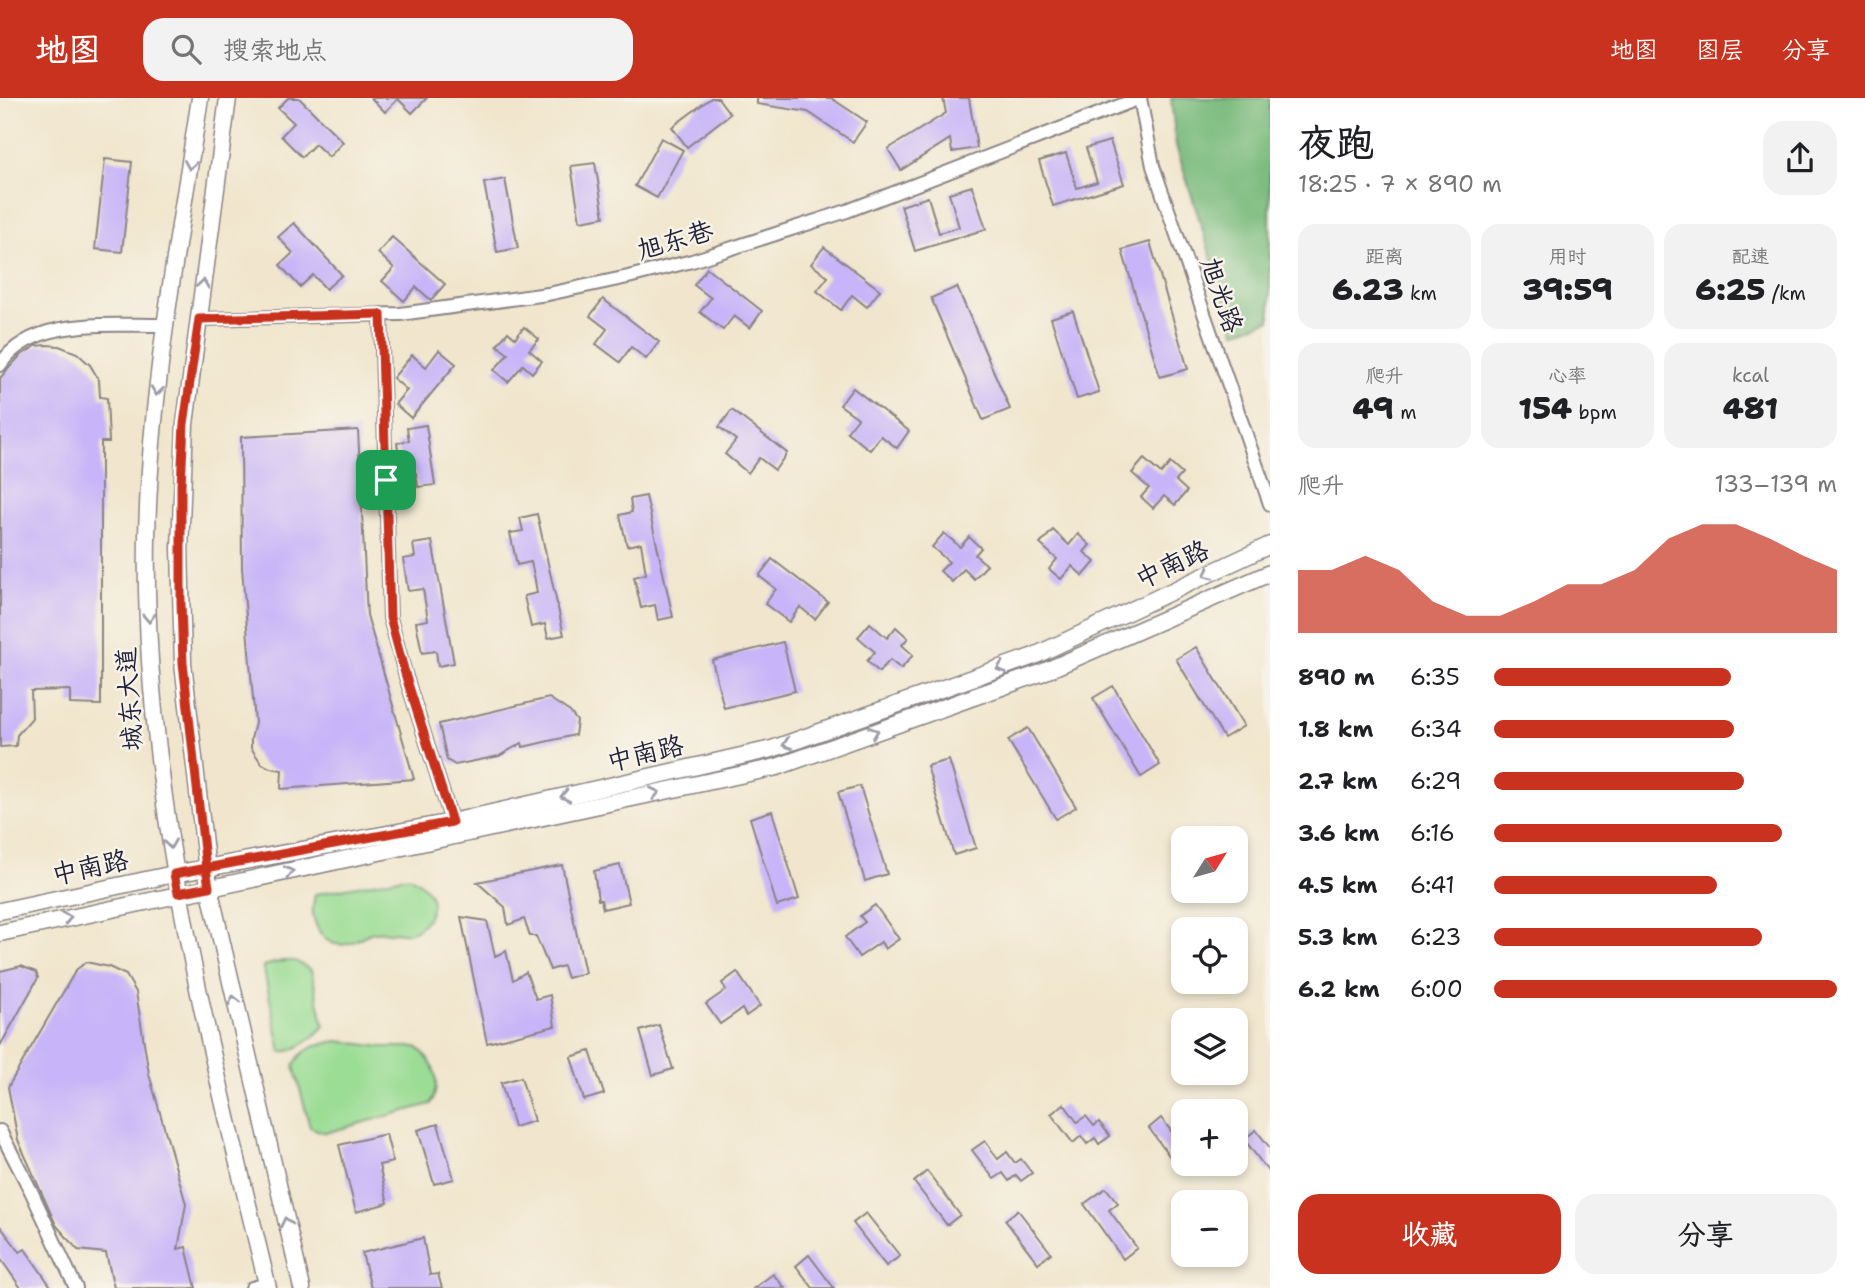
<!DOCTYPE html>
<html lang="zh">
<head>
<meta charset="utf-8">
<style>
  body { margin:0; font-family:"Shantell Sans","LXGW WenKai TC",sans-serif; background:#f2f2f2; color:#202124; height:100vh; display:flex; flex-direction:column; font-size:26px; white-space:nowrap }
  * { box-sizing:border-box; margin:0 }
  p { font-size:23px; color:#757577 }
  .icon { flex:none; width:38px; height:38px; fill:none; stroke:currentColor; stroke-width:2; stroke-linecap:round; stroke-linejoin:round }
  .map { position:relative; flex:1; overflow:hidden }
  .sheet { display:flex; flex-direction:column; background:#fff; width:595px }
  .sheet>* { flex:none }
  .needle { width:46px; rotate:53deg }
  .buttons { position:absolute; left:1171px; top:728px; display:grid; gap:14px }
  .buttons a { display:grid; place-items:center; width:77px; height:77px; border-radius:14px; background:#fff; box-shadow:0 4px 10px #0003; font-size:35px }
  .pin { position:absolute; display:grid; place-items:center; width:60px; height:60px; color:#fff; margin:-30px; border-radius:14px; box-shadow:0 4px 10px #0006 }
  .round { display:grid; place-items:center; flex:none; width:74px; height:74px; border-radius:21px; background:#f2f2f2 }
  .head { display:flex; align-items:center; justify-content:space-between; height:119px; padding:0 28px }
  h1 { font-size:38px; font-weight:800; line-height:52px }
  .stats { display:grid; grid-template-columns:repeat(3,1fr); gap:10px; height:119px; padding:7px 28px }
  .stats div { display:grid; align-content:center; border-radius:18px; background:#f2f2f2; text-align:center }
  .stats b { font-size:30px; font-weight:800 }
  .stats small { font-size:19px; font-weight:400 }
  .stats p { font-size:19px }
  .chart { height:196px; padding:14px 28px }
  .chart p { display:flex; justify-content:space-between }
  .chart svg { width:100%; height:126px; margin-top:7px; fill:#c8321e; opacity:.7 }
  .primary-button { display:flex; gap:14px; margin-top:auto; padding:14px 28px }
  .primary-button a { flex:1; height:80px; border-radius:21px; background:#c8321e; color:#fff; font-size:28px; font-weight:800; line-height:80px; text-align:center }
  .primary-button a+a { background:#f2f2f2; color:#202124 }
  ul { padding:0 28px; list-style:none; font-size:23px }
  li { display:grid; grid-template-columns:112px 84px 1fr; align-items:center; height:52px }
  li i { height:18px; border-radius:9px; background:#c8321e }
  header { display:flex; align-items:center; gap:42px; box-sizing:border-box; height:98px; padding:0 35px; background:#c8321e; color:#fff }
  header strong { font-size:33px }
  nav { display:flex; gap:38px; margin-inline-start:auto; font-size:24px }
  .search { width:490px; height:63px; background:#f2f2f2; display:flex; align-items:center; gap:18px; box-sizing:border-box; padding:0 24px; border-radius:21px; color:#757577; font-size:26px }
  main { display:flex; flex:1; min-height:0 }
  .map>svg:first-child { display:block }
  .green { fill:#9bdd94; stroke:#5e8068; stroke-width:2 }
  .forest { fill:#7cbc7e; stroke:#4f6f5c; stroke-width:2 }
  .building { fill:#c8b4f8 }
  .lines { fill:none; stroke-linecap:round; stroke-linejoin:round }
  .minor-casing { stroke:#8a8484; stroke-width:16 }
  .major-casing { stroke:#8a8484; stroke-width:19 }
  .minor { stroke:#fff; stroke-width:12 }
  .major { stroke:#fff; stroke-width:16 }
  .oneway { stroke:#9c9ca7 }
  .route-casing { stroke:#fff; stroke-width:14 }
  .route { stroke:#c8321e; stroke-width:9 }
  .labels { text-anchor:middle; stroke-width:5; stroke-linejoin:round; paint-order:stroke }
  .street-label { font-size:26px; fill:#22223b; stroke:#f7f3e8 }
</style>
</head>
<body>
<header>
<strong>地图</strong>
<div class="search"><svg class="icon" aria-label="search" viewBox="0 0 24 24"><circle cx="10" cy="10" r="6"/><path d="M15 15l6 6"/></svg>搜索地点</div>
<nav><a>地图</a><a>图层</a><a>分享</a></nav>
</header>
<main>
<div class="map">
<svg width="1270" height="1190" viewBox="0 0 1270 1190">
  <rect width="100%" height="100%" fill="#f7f3e8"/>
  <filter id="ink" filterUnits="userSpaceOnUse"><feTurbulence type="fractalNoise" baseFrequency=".0143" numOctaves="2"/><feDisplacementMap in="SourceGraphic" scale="14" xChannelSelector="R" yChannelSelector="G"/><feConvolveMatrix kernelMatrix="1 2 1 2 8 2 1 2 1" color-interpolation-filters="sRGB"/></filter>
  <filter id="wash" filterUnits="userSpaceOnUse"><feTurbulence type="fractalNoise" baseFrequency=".00686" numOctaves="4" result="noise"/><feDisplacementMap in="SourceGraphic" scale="28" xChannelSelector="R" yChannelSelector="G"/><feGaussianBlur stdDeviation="1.57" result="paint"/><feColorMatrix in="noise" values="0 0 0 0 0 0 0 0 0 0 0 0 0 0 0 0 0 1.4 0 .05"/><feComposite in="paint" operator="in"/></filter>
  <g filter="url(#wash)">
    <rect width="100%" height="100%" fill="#f1e6cd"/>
    <g class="green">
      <path d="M409 778C416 782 424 787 429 795 438 810 423 834 406 835 395 835 386 832 374 834 365 836 359 842 350 845 330 852 317 836 313 817 312 811 314 803 315 796Z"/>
      <path d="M283 863H295L311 872 324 928C314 939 296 954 281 954L263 868Z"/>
      <path d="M338 943 382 949H417C435 965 442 983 431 1006L329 1034H322L310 1029 294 968C301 949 320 946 338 943Z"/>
    </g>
    <path class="forest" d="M1171 0H1270V222L1235 234 1176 48Z"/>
    <g id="blocks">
      <g class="building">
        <path d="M288 0H299L343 44 329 59 315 46 302 59 281 38 294 25 278 10Z"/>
        <path d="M371 0H427L412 15 398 1 385 14Z"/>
        <path d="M711 0H718L730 16 687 49 672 29Z"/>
        <path d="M757 0H831L867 24 853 44 808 14 757 6Z"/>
        <path d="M943 0H969L977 50 952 54 950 41 901 72 888 51 946 15Z"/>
        <path d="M661 40 683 52 657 100 635 88Z"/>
        <path d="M1110 43 1124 86 1053 108 1039 63 1066 55 1077 90 1097 84 1086 50Z"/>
        <path d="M105 61 132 64 122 154 95 151Z"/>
        <path d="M595 65 604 119 580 123 571 68Z"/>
        <path d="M505 81 518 150 497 154 484 85Z"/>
        <path d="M972 88 986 131 915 153 901 108 928 99 939 135 959 129 949 95Z"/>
        <path d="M294 125 342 177 326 191 313 177 300 189 280 167 293 155 278 139Z"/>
        <path d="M392 139 445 186 431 202 416 189 404 203 382 183 394 170 378 155Z"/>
        <path d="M1150 144 1188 271 1160 279 1122 152Z"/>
        <path d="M824 149 880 192 867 209 852 197 841 212 817 193 828 179 811 166Z"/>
        <path d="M707 170 762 213 750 230 734 218 723 232 700 214 711 200 694 187Z"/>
        <path d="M957 189 1010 311 983 322 931 200Z"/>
        <path d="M603 201 659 244 646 261 631 249 620 264 596 246 607 231 590 218Z"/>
        <path d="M1073 213 1099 294 1077 301 1051 220Z"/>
        <path d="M524 229 539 241 529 252 542 263 532 275 523 267 508 284 494 272 508 256 497 247 508 234 515 240Z"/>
        <path d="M46 247 59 248 77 255 90 267 99 282 100 299 107 300 109 344H101V607L70 606V592L31 593 32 620 17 637 16 648 0 649V280L20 258 36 248Z"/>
        <path d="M439 252 456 266 411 320 395 306 407 292 393 280 412 257 426 269Z"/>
        <path d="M853 290 909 333 897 350 881 338 870 352 847 334 858 320 840 307Z"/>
        <path d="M732 312 787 355 775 372 759 360 748 375 725 356 736 342 719 329Z"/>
        <path d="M426 327 435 387 418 389 416 375 402 377 397 345 409 343 407 330Z"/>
        <path d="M358 332 367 517 414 681 281 691 282 672 270 670 262 666 251 650V641L255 625 242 470 241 339Z"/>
        <path d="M1144 361 1161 376 1170 365 1182 376 1176 383 1187 393 1175 407 1164 398 1153 410 1141 399 1149 390 1132 375Z"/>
        <path d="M646 398 673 519 658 522 655 507 641 510 634 479 646 476 641 445 627 448 620 417 632 414 630 401Z"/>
        <path d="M537 416 564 537 548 540 545 526 531 529 524 498 537 495 535 482 531 464 517 467 510 435 523 433 520 420Z"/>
        <path d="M1053 432 1069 447 1078 436 1090 447 1084 454 1095 464 1083 478 1072 468 1061 481 1049 471 1057 461 1040 446Z"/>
        <path d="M944 435 960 449 969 439 981 450 975 457 987 467 974 481 964 471 952 484 940 473 949 464 932 449Z"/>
        <path d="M432 443 454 565 438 568 436 553 422 555 416 524 428 522 423 491 408 493 403 461 415 459 413 446Z"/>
        <path d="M772 461 828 504 815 521 800 509 789 524 765 506 776 491 759 478Z"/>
        <path d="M870 525 887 540 896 529 908 540 902 547 913 557 901 571 890 562 879 574 867 563 875 554 858 539Z"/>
        <path d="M783 544 795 593 724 610 712 562Z"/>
        <path d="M1196 549 1244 628 1224 640 1176 561Z"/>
        <path d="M1113 588 1160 667 1141 679 1093 600Z"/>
        <path d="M549 600 570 614 577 623 575 637 523 649 522 645 499 658 455 667 447 662 439 626Z"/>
        <path d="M1028 630 1076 709 1056 721 1008 642Z"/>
        <path d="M949 662 976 750 954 757 927 668Z"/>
        <path d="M860 688 887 776 865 783 838 694Z"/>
        <path d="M772 713 799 801 777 808 750 720Z"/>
        <path d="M562 767 585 875 567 880 563 868 550 872 536 838H530L524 821 508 827 505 809 477 784Z"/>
        <path d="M620 767 629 805 603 811 601 802H598L594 773Z"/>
        <path d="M875 807 899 841 885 851 881 844 859 859 845 839 865 824 860 818Z"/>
        <path d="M461 819 487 823 495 858 506 853 513 882 526 874 536 901 550 897 555 928 487 945Z"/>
        <path d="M86 864 109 869 126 877 136 894 149 976 186 1106 178 1151 186 1149 196 1190H114L106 1155 78 1152 56 1127 18 1042 8 989 76 872Z"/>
        <path d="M21 868 36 874 38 880 0 948V873Z"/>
        <path d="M737 874 760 908 746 918 742 911 720 926 706 906 726 892 722 885Z"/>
        <path d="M659 927 673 971 653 977 640 933Z"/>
        <path d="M590 953 604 996 584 1002 571 959Z"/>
        <path d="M521 979 534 1023 514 1029 501 985Z"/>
        <path d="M1064 1006 1077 1024 1086 1018 1094 1028 1099 1024 1110 1038 1099 1046 1095 1040 1087 1046 1081 1038 1073 1045 1051 1016Z"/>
        <path d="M1161 1020 1175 1038 1183 1032V1049L1170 1059 1149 1030Z"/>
        <path d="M438 1026 454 1081 434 1086 418 1032Z"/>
        <path d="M1256 1032 1270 1050V1076L1244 1041Z"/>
        <path d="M386 1036 393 1064 379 1067 388 1105 356 1114 339 1047Z"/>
        <path d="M985 1043 998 1061 1007 1054 1015 1065 1021 1061 1032 1075 1021 1083 1016 1077 1009 1083 1003 1075 994 1081 972 1052Z"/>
        <path d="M927 1073 960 1117 947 1127 914 1084Z"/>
        <path d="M1106 1090 1118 1105 1109 1112 1137 1150 1123 1161 1084 1106Z"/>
        <path d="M1018 1112 1051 1155 1038 1165 1005 1122Z"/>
        <path d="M866 1115 900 1158 886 1168 853 1125Z"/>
        <path d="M0 1128 20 1154 25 1151 52 1190H21L0 1160Z"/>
        <path d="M423 1140 430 1177 438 1176 442 1190H371L362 1155Z"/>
        <path d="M809 1157 834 1190H813L796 1168Z"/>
        <path d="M773 1176 785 1190H754Z"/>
      </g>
    </g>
  </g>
  <g filter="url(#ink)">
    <use href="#blocks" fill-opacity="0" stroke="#8a8484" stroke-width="2"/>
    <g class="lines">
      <defs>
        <g id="minor">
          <path d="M1140 0 1153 68 1270 406"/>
          <path d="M381 216 390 520 406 579 452 724"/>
          <path d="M199 221 400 216 548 196 628 179 692 163 847 113 1140 0"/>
          <path d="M0 267C33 217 114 228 166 227"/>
          <path d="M0 1033 31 1093 76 1190"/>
          <path d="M252 1190 267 1186"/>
        </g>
        <g id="major">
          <path d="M200 0C178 145 150 291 147 439 142 695 209 943 268 1190"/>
          <path d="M228 0 185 326 180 450 183 565 209 789 302 1190"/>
          <path d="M0 813 174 776 452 724 772 651 1034 558 1270 447"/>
          <path d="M0 835 777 669 1041 575 1270 475"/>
        </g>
      </defs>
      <use href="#minor" class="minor-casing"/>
      <use href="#major" class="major-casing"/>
      <use href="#minor" class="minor"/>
      <use href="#major" class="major"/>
    </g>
    <defs><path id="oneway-chevron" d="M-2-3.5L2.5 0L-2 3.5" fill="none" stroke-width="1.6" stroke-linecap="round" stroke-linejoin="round" transform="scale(1.75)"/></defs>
    <g class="oneway">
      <use href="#oneway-chevron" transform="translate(190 67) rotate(99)"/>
      <use href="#oneway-chevron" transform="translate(203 186) rotate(-82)"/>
      <use href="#oneway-chevron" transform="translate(157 293) rotate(97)"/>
      <use href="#oneway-chevron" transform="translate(1208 476) rotate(155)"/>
      <use href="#oneway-chevron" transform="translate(149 520) rotate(88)"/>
      <use href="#oneway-chevron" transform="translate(1001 570) rotate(161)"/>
      <use href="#oneway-chevron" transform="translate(874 634) rotate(-20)"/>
      <use href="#oneway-chevron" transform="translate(787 646) rotate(161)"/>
      <use href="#oneway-chevron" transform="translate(655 695) rotate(-12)"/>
      <use href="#oneway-chevron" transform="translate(565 698) rotate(167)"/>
      <use href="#oneway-chevron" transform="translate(170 746) rotate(82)"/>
      <use href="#oneway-chevron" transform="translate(289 774) rotate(-12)"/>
      <use href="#oneway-chevron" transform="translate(67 820) rotate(-13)"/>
      <use href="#oneway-chevron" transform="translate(234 902) rotate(-103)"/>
      <use href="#oneway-chevron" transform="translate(286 1124) rotate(-103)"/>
    </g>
  </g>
  <g class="lines" filter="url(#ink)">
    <defs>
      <path id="route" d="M386 382 390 520 406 579 452 724 206 770 174 776 178 795 209 789 206 770 183 565 181 504V387L184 326 199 221 381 216 386 382"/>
    </defs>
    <use href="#route" class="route-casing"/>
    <use href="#route" class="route"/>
  </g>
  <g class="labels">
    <g class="street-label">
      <text transform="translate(675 142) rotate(-16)" y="9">旭东巷</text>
      <text transform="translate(1222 197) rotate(71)" y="9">旭光路</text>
      <text transform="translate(1172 466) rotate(-25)" y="9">中南路</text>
      <text transform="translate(129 601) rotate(-94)" y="9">城东大道</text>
      <text transform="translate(645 655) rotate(-13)" y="9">中南路</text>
      <text transform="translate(90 769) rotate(-12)" y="9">中南路</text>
    </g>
  </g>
</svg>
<div class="buttons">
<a><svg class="needle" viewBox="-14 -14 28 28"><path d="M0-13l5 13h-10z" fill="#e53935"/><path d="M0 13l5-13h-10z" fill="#757577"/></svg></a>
<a><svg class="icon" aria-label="locate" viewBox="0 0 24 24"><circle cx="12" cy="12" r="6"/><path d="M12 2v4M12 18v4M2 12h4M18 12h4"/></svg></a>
<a><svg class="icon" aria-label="layers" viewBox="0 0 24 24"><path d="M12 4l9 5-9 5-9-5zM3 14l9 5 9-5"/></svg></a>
<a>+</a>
<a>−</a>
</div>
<div class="pin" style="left:386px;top:382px;background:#1e9e55"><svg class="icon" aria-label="arrive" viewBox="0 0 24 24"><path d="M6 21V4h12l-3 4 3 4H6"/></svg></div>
</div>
<section class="sheet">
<div class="head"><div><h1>夜跑</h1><p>18:25 · 7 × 890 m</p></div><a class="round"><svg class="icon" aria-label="share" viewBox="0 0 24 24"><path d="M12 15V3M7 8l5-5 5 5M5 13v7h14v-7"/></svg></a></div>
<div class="stats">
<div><p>距离</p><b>6.23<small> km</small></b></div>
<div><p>用时</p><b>39:59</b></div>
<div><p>配速</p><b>6:25<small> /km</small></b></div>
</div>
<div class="stats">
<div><p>爬升</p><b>49<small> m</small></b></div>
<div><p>心率</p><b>154<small> bpm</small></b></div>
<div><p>kcal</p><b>481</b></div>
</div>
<div class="chart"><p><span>爬升</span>133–139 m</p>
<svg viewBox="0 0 160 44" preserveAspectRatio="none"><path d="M0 44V22L10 22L20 17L30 22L40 33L50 38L60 38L70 33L80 27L90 27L100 22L110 11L120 6L130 6L140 11L150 17L160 22V44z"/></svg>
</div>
<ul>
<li><b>890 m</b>6:35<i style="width:69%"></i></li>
<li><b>1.8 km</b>6:34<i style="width:70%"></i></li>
<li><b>2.7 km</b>6:29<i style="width:73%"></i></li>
<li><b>3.6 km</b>6:16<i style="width:84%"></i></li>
<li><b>4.5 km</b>6:41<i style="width:65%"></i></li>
<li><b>5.3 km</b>6:23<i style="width:78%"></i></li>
<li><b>6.2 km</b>6:00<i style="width:100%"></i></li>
</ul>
<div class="primary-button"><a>收藏</a><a>分享</a></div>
</section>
</main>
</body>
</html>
